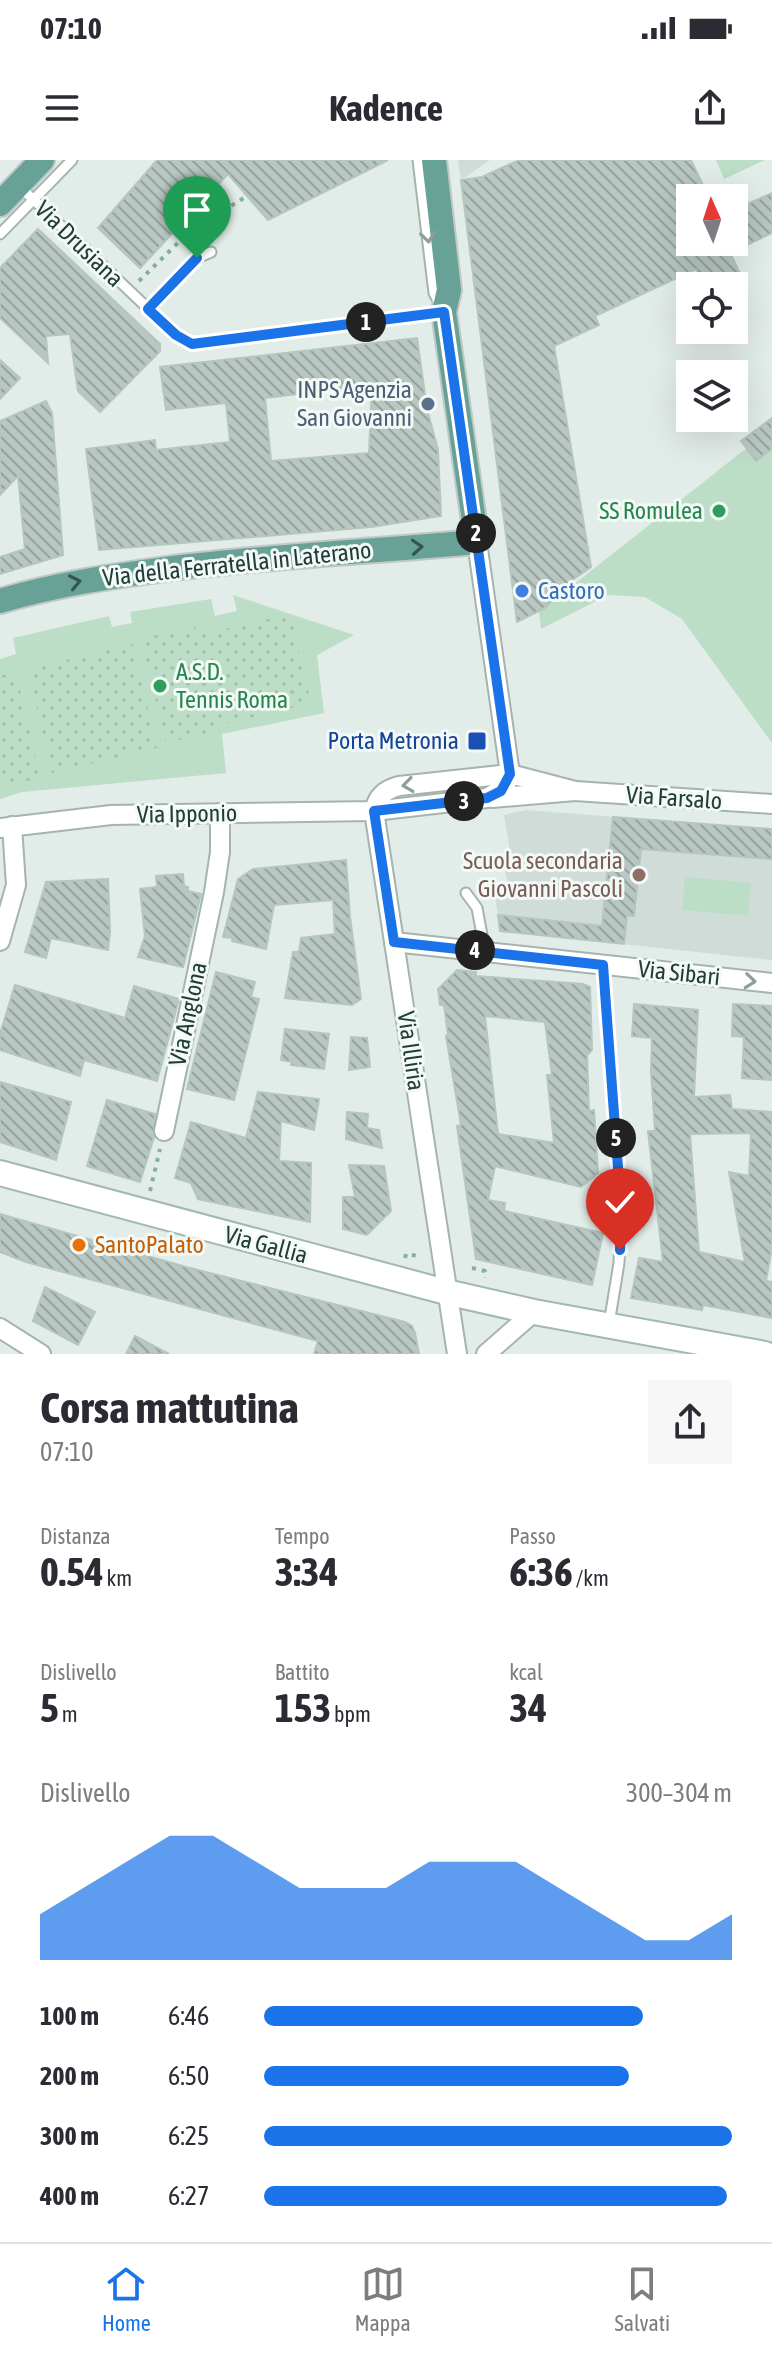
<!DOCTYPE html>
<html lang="it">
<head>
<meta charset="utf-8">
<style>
  body { margin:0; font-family:"Asap Condensed",sans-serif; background:#f7f7f7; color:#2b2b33; height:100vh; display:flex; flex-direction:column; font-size:30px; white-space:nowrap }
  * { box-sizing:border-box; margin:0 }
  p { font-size:26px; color:#7c7c81 }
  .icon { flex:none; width:44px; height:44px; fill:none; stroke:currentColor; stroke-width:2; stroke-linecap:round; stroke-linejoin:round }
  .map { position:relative; height:1194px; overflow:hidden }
  .drawer { display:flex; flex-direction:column; background:#fff; flex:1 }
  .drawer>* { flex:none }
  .needle { width:52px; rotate:357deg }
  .tools { position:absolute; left:676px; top:24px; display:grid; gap:16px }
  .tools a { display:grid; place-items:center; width:72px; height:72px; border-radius:0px; background:#fff; box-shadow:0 8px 32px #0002; font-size:40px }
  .pin { position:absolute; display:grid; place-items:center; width:68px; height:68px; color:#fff; margin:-82px -34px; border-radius:50% 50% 50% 0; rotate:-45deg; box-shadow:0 0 8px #0007 }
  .pin .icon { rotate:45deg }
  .km { position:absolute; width:40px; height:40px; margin:-20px; border-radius:50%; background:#222; color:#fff; font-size:22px; line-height:40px; text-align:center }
  .round { display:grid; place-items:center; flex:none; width:84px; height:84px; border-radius:0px; background:#f7f7f7 }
  .headline { display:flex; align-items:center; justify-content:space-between; height:136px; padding:0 40px }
  h1 { font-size:44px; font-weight:700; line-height:60px }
  .stats { display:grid; grid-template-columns:repeat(3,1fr); gap:12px; height:136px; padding:8px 40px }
  .stats div { display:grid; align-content:center }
  .stats b { font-size:40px; font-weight:700 }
  .stats small { font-size:22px; font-weight:400 }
  .stats p { font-size:22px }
  .chart { height:224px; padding:16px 40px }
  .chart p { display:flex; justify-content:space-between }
  .chart svg { width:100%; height:144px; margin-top:8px; fill:#1a73e8; opacity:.7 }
  ul { padding:0 40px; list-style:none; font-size:26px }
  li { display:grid; grid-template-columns:128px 96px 1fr; align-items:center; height:60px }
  li i { height:20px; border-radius:10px; background:#1a73e8 }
  .status { display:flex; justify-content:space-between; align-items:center; height:56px; padding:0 40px; background:#fff; direction:ltr }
  .status svg { height:22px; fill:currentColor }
  header { display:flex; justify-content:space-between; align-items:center; height:104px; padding:0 40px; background:#fff; font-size:36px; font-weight:700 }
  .tab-bar { display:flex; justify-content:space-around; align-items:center; height:112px; border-top:2px solid #e1e1e2; background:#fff; font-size:22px; color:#7c7c81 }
  .tab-bar a { display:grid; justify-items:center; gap:4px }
  .tab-bar .selected { color:#1a73e8 }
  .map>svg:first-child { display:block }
  .built { fill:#d0dcd7 }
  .grass { fill:#bcddc6 }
  .park { fill:url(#park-dots) }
  .building { fill:url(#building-back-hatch); stroke:#b5c6bf; stroke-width:2; fill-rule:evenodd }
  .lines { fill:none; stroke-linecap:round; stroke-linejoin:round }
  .service-casing { stroke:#a5b4af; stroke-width:13 }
  .minor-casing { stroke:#a5b4af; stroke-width:22 }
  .secondary-casing { stroke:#a1b8b1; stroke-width:28 }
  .primary-casing { stroke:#c1c9c7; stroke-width:28 }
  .path { stroke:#83afa3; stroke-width:4; stroke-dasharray:4 6; stroke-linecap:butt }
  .service { stroke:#fff; stroke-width:9 }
  .minor { stroke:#fff; stroke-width:18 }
  .secondary { stroke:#fff; stroke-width:24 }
  .primary { stroke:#68a195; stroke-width:24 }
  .oneway { stroke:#909e9b }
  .oneway2 { stroke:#34564e }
  .route-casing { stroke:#fff; stroke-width:16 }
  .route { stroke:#1a73e8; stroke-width:10 }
  .service-dot { fill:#5c6f8a; stroke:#f3f9f6; stroke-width:3 }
  .leisure-dot { fill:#2e9e5b; stroke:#f3f9f6; stroke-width:3 }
  .shop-dot { fill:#3f7fe0; stroke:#f3f9f6; stroke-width:3 }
  .transit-dot { fill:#1a4fb4; stroke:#f3f9f6; stroke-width:3 }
  .education-dot { fill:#8d6e63; stroke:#f3f9f6; stroke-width:3 }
  .food-dot { fill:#e8710a; stroke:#f3f9f6; stroke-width:3 }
  .labels { text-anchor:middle; stroke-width:6; stroke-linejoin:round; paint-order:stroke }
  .street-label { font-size:24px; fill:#223d37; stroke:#f3f9f6 }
  .service-label { font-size:24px; fill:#4e5e75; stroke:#f3f9f6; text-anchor:end }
  .leisure-label { font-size:24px; fill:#27864d; stroke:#f3f9f6; text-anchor:end }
  .shop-label { font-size:24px; fill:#366cbe; stroke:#f3f9f6; text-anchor:start }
  .transit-label { font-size:24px; fill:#164399; stroke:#f3f9f6; text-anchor:end }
  .education-label { font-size:24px; fill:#785e54; stroke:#f3f9f6; text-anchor:end }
  .food-label { font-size:24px; fill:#c56008; stroke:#f3f9f6; text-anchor:start }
</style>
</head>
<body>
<div class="status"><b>07:10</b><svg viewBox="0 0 49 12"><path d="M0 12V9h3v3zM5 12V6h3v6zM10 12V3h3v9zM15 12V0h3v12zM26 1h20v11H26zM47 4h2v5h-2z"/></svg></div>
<header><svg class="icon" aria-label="menu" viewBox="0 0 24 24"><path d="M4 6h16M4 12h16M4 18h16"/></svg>Kadence<svg class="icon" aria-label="share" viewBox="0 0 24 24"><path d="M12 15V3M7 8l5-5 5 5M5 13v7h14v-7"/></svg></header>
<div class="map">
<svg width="772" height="1194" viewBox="0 0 772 1194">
  <defs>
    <pattern id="park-dots" width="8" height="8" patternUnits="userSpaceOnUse" patternTransform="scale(2)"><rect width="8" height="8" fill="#bcddc6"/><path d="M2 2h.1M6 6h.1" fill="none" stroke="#a1bfab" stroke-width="1.8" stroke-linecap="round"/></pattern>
    <pattern id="building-back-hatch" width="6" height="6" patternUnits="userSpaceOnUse" patternTransform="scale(2)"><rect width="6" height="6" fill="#b8c7c1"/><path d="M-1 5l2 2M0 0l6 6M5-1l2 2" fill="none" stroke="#95a39e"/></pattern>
  </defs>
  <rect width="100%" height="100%" fill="#e2ece8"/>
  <g class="built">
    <path d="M458 0H490L461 20Z"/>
    <path d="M526 650 772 669V800L500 771 494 728 508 725 504 704 512 702 504 655Z"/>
  </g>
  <g class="grass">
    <path d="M716 0H765L724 19Z"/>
    <path d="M772 268V583L682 459 645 437 608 435 541 469 539 452Z"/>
    <path d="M233 435 354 475 317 495 324 553 222 574 226 613 22 632 0 639V499L16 494 13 478 109 456 112 467 132 463 130 452 211 439 215 456 237 451Z"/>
    <path d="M685 717 751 723 748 756 682 750Z"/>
  </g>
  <g class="park">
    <path d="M290 454 311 543 219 565 220 571 166 583 141 479 195 466 198 475Z"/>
    <path d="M133 484 157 588 52 613 28 509Z"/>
    <path d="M16 512 40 618 0 627V516Z"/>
  </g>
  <g class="building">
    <path d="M157 0H388L268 60 228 14 140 108 98 68Z"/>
    <path d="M519 0H691L709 38H690V82H725L746 126H705L696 109 595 156 599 165 554 186 591 407 571 421 545 448 517 462 461 20 482 17Z"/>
    <path d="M772 33V73L734 91V50Z"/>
    <path d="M38 69 160 184V191L100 252 78 231 70 174 46 176 48 203 0 158V108Z"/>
    <path d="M417 178 427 249 438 290 441 356 371 367 99 390 86 289 155 280 156 290 230 282 226 243 166 250 160 207ZM372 225 369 293 271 301 265 238Z"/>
    <path d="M0 200 20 218 0 239Z"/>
    <path d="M46 241 52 253 63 395 0 414V397L25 389 18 316 0 335V261Z"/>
    <path d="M772 258V289L756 301 741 281Z"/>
    <path d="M613 657 772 669V699L641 689 634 756 627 755 624 784 500 771 498 755 602 766Z"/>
    <path d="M346 700 350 757 361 839 352 845 285 838 293 792H299L301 778 335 774 333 740 274 745 266 789 232 781 233 778 223 777 238 719 253 709Z"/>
    <path d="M183 714 184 726 188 727V731L201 734 183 807 138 797 145 776 140 729 157 727 156 716Z"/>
    <path d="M108 719 110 772 108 790 51 778 46 798 25 792 46 722Z"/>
    <path d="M457 810 476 812V816L583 824 590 827 592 890 587 895 589 951 594 950 598 1013 581 1027 495 1006 488 1040 505 1043 504 1051 603 1073 592 1125 476 1099 457 966 461 965 446 876 448 875 444 845H440L438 829ZM485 856 545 862 552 915H547L554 983 498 974Z"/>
    <path d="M216 812 255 822 251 837 259 839 234 940 187 929Z"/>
    <path d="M15 825 125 858 134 826 179 839 157 921 84 900 80 916 0 890V874Z"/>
    <path d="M634 844 698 850 694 937 730 935 732 949 772 952V1087L766 1121 772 1122V1158L703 1145 702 1150 631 1138 639 1098 663 1102 648 971H655L651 912 652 878 632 876ZM751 973 749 1016 729 1012 745 1102 699 1092 690 974Z"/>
    <path d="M733 844 772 846V920L742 918 744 877 732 876Z"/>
    <path d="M285 869 329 874 324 909 291 905 292 902 281 900Z"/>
    <path d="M351 877 367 878 370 907 349 910Z"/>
    <path d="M0 922 71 942 56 1000 0 982Z"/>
    <path d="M258 932 319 939 314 970 281 961 279 1001 311 1003 310 1062 198 1039 191 1023 175 1018 191 962 246 978Z"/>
    <path d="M107 940 155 954 154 977 140 1022 87 1006Z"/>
    <path d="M347 952 368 954 367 968 379 970 382 988 346 979Z"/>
    <path d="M349 1005 384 1006 391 1051 367 1075 343 1069V1037H355Z"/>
    <path d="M0 1054 186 1107 405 1162 412 1166 415 1173 419 1194H314L318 1181 26 1102 0 1092Z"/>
    <path d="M45 1127 95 1152 78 1185 33 1161Z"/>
    <path d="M135 1176 169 1194H126Z"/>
  </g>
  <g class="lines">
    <defs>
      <g id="service">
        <path d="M20 27 176 175 192 184 444 152 434 133 418 0"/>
        <path d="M0 74 72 0"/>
        <path d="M148 149 197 98 211 92"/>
        <path d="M466 733 477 748 485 791"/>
        <path d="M603 805 621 1048 619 1103 609 1164"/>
      </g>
      <g id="minor">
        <path d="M477 382 510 614"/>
        <path d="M492 638 575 631 772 644"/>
        <path d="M0 668 111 655 374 651 487 638 505 627 510 614"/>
        <path d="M0 781 16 725 12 666"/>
        <path d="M394 782 772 823"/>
        <path d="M164 971 214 732 220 692V653"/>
        <path d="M0 1168 41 1194"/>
        <path d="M457 1194 374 651C377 637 384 630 399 626L510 614 575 631"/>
        <path d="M486 1194 534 1152"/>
      </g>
      <path id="secondary" d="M0 1013 446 1132 534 1152 765 1194"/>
      <g id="primary">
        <path d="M0 44 42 0"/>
        <path d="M0 441C57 424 114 416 173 408 274 396 376 391 477 382L444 152 449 130 434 0"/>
      </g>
    </defs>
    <use href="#service" class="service-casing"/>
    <use href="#minor" class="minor-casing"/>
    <use href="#secondary" class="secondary-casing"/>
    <use href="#primary" class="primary-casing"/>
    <g class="path">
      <path d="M139 121 190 71 247 36"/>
      <path d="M150 1031 160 989"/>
      <path d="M405 1098 406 1094 418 1096"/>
      <path d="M472 1108 485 1111V1118"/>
    </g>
    <use href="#service" class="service"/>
    <use href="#minor" class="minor"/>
    <use href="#secondary" class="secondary"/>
    <use href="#primary" class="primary"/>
  </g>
  <defs><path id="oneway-chevron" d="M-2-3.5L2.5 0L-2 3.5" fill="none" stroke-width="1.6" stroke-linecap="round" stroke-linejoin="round" transform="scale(2)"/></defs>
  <g class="oneway">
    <use href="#oneway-chevron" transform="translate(428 77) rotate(83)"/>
    <use href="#oneway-chevron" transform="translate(408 625) rotate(172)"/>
    <use href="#oneway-chevron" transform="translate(750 821) rotate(6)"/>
  </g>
  <g class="oneway2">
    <use href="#oneway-chevron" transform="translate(417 387) rotate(-4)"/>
    <use href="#oneway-chevron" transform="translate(75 422) rotate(-12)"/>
  </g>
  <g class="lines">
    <defs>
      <path id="route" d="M197 98 148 149 176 175 192 184 444 152 510 614 501 631 487 638 374 651 394 782 603 805 621 1048 620 1090"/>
    </defs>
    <use href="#route" class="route-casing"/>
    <use href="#route" class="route"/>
  </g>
  <circle class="service-dot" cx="428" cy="244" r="8"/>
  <g class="leisure-dot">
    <circle cx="719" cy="351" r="8"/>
    <circle cx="160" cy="526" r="8"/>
  </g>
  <circle class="shop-dot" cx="522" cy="431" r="8"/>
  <rect class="transit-dot" x="467" y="571" width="20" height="20" rx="4"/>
  <circle class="education-dot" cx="639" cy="715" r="8"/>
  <circle class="food-dot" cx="79" cy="1085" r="8"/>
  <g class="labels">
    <g class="street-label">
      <text transform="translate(79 84) rotate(44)" y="8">Via Drusiana</text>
      <text transform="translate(237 404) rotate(-6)" y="8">Via della Ferratella in Laterano</text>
      <text transform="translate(674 638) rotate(4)" y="8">Via Farsalo</text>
      <text transform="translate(187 654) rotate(-1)" y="8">Via Ipponio</text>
      <text transform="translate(679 813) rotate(6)" y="8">Via Sibari</text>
      <text transform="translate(188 854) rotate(-78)" y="8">Via Anglona</text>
      <text transform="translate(411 891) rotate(82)" y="8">Via Illiria</text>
      <text transform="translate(266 1085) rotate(15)" y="8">Via Gallia</text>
    </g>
    <g class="service-label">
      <text x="412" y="238">INPS Agenzia<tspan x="412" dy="28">San Giovanni</tspan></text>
    </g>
    <g class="leisure-label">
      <text x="703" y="359">SS Romulea</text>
      <text x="176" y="520" text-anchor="start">A.S.D.<tspan x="176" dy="28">Tennis Roma</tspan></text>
    </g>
    <g class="shop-label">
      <text x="538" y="439">Castoro</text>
    </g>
    <g class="transit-label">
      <text x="459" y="589">Porta Metronia</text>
    </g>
    <g class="education-label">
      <text x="623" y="709">Scuola secondaria<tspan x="623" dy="28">Giovanni Pascoli</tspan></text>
    </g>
    <g class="food-label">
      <text x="95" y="1093">SantoPalato</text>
    </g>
  </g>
</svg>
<div class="tools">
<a><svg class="needle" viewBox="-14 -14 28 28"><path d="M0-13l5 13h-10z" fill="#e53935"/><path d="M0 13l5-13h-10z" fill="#7c7c81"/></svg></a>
<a><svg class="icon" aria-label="locate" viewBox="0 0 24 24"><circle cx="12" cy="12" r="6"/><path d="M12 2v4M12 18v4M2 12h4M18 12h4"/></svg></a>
<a><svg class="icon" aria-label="layers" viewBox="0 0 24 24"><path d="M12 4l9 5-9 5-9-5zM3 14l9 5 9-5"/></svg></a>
</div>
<div class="pin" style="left:197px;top:98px;background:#1e9e55"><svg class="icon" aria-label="arrive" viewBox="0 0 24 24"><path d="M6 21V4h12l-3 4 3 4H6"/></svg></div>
<div class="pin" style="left:620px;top:1090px;background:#d93025"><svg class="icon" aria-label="check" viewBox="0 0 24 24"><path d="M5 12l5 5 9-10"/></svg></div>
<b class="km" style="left:366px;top:162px">1</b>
<b class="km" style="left:476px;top:373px">2</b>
<b class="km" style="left:464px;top:641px">3</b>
<b class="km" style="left:475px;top:790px">4</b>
<b class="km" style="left:616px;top:978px">5</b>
</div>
<section class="drawer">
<div class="headline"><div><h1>Corsa mattutina</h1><p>07:10</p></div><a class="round"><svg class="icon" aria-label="share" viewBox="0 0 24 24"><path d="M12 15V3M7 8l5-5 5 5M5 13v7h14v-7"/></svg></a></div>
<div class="stats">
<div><p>Distanza</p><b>0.54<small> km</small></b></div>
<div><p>Tempo</p><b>3:34</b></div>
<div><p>Passo</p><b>6:36<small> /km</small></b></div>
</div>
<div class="stats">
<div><p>Dislivello</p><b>5<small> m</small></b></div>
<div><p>Battito</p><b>153<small> bpm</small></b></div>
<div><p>kcal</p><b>34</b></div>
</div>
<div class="chart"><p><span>Dislivello</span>300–304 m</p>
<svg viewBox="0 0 160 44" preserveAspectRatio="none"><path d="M0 44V30L10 22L20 14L30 6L40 6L50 14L60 22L70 22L80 22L90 14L100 14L110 14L120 22L130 30L140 38L150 38L160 30V44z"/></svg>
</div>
<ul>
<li><b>100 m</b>6:46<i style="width:81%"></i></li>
<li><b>200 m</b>6:50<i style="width:78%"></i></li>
<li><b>300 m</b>6:25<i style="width:100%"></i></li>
<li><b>400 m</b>6:27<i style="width:99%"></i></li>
</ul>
</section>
<nav class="tab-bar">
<a class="selected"><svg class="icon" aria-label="home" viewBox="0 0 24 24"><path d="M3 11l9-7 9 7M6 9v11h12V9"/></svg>Home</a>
<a><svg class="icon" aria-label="map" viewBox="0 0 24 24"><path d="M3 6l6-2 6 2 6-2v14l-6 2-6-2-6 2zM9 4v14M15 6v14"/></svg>Mappa</a>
<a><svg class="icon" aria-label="saved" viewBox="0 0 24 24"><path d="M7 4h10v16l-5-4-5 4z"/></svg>Salvati</a>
</nav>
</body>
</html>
